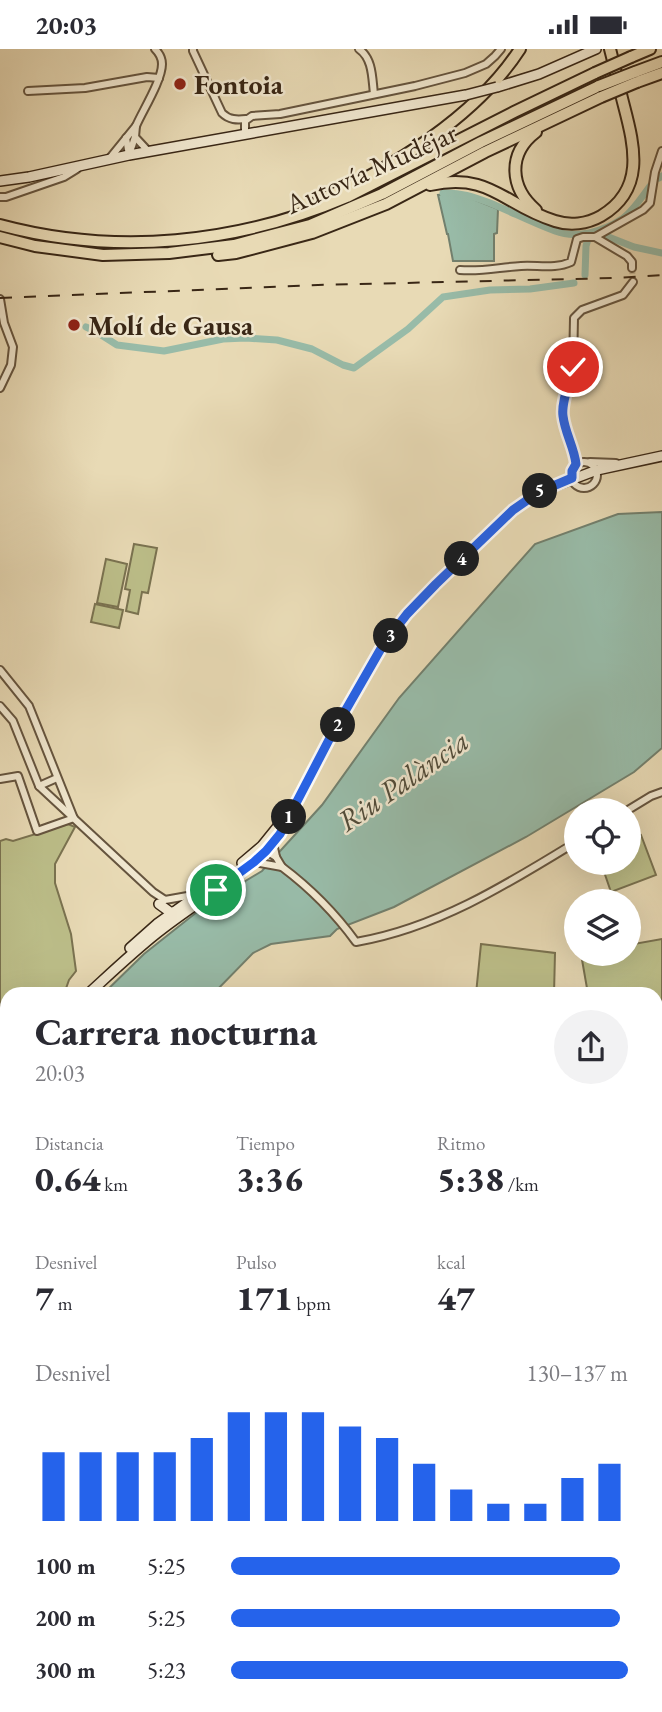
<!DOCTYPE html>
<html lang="es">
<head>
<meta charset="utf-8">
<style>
  body { margin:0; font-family:"EB Garamond",serif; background:#f2f2f3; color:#2b2b33; height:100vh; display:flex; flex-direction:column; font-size:26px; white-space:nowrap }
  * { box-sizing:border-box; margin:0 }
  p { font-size:23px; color:#7c7c81 }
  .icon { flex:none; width:38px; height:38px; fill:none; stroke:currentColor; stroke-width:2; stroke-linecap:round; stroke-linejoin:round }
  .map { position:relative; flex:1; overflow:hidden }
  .panel { position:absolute; left:0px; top:938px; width:663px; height:726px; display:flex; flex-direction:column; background:#fff; border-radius:21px 21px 0 0; box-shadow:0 7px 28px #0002 }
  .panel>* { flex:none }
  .controls { position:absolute; left:564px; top:749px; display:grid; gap:14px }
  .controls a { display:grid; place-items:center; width:77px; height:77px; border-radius:50%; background:#fff; box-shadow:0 7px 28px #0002; font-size:35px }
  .pin { position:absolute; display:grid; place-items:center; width:60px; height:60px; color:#fff; margin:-30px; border:4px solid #fff; border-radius:50%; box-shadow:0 2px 7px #0007 }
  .km { position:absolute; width:35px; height:35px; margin:-18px; border-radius:50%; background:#222; color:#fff; font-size:19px; line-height:35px; text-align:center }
  .round { display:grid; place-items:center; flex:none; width:74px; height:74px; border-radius:37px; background:#f2f2f3 }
  .headline { display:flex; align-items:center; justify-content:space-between; height:119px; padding:0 35px }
  h1 { font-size:38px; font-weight:800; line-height:52px }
  .metrics { display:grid; grid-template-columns:repeat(3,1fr); gap:10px; height:119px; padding:7px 35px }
  .metrics div { display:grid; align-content:center }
  .metrics b { font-size:35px; font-weight:800 }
  .metrics small { font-size:19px; font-weight:400 }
  .metrics p { font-size:19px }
  .chart { height:196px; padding:14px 35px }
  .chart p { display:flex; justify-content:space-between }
  .chart svg { width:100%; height:126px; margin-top:7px; stroke:#2563eb; stroke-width:6 }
  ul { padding:0 35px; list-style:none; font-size:23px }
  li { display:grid; grid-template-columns:112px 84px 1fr; align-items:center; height:52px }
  li i { height:18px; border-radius:9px; background:#2563eb }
  .status { display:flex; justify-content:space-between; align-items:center; height:49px; padding:0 35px; background:#fff; direction:ltr }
  .status svg { height:19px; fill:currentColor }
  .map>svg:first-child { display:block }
  .green { fill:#bcbe89; stroke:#7a7250; stroke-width:2 }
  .water { fill:#98bba8; stroke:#72806e; stroke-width:2 }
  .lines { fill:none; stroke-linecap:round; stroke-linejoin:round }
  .canal { stroke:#98bba8; stroke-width:7 }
  .minor-tunnel { stroke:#c5b695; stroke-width:6; stroke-dasharray:6 3; stroke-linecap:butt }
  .minor-casing { stroke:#65543e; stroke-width:10 }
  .tertiary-casing { stroke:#65543e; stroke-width:11 }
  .secondary-casing { stroke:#392716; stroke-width:12 }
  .motorway-casing { stroke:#392716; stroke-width:14 }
  .minor { stroke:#f0e7cf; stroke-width:6 }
  .tertiary { stroke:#f0e7cf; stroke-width:8 }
  .secondary { stroke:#f0e7cf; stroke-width:9 }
  .motorway { stroke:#e8dab5; stroke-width:10 }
  .rail { stroke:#392716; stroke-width:2; stroke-dasharray:12 12; stroke-linecap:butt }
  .secondary-bridge-casing { stroke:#392716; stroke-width:12; stroke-linecap:butt }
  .motorway-bridge-casing { stroke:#392716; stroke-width:14; stroke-linecap:butt }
  .secondary-bridge { stroke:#f0e7cf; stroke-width:9 }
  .motorway-bridge { stroke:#e8dab5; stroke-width:10 }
  .route-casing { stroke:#fff; stroke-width:14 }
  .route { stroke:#2563eb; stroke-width:9 }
  .poi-dot { fill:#8f2418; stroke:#f0e7cf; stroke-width:2.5 }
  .labels { text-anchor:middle; stroke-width:5; stroke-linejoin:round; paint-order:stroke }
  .poi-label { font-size:28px; font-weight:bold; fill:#392716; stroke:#f0e7cf; text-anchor:start }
  .street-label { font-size:28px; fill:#392716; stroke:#f0e7cf }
  .water-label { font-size:30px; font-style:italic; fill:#514c3a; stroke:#f0e7cf }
</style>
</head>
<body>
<div class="status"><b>20:03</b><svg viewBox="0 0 49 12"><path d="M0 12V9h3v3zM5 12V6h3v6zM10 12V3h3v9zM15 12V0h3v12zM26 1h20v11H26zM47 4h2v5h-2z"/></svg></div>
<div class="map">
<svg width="662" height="1663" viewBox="0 0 662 1663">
  <rect width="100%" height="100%" fill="#e8dab5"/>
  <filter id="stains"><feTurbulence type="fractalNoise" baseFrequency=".00286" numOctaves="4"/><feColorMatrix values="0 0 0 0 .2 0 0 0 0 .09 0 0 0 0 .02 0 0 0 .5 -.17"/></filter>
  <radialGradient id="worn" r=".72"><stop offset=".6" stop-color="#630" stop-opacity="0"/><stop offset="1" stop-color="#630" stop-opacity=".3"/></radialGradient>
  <g class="green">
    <path d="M134 495 157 499 148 544 142 543 138 565 126 562 130 541 125 540Z"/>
    <path d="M106 510 127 515 118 558 97 554Z"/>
    <path d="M95 555 123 561 119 579 91 573Z"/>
    <path d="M68 775 75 778 55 815V834L71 885 76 922 69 931 64 945H58L51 942 49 945H7V1024L0 1032V792L6 790 13 792Z"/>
    <path d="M641 786 656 826 611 843 601 814H628V791Z"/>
    <path d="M662 890V954L656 955V945H588L581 905H628V896Z"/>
    <path d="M481 895 555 904 554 945H476Z"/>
  </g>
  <g class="water">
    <path d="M458 144 498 160 497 184 494 185V212H453L448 185H447L438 146Z"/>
    <path d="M662 463V699L634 723 526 788 394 858 337 880 330 887 271 895 253 904 213 945H103L144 905 207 855 262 822 322 756 399 649 535 495 618 465Z"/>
    <path d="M7 1056V1335L0 1344V1074Z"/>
  </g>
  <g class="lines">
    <g class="canal">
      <path d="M659 129 662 127"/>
      <path d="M443 144C460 143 474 148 490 154 512 163 533 174 555 182 576 190 603 183 622 170 633 162 642 148 650 137"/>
      <path d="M606 187 634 198 662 204"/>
      <path d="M585 226 586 197 588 190"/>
      <path d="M86 278 95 282 117 296 164 302 223 290 246 289 277 291 312 300 343 316 354 319 408 280 443 248 490 241 530 240 574 234"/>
      <path d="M656 1108 662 1114"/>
    </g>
    <path class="minor-tunnel" d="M632 219 633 233"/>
    <defs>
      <g id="minor">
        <path d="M193 0V2L222 64C229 71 237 71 246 70"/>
        <path d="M359 0C373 10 372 29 374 45"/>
        <path d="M28 42 85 39 147 28 159 29"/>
        <path d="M136 77C143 61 162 31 162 15 162 9 159 4 155 0"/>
        <path d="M245 85V72L252 67 280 65 415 37 465 24 486 15 495 7 501 0"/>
        <path d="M126 89 129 106 135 88"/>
        <path d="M110 109 136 77 135 88 148 102"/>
        <path d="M0 148H6L64 128 77 120"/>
        <path d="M595 188 627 207 632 213V219"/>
        <path d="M460 221C481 223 501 218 521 217 538 216 556 220 571 213L577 190 583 188H595L643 161 650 154 655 123 662 102"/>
        <path d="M0 250 4 274 13 298 11 316 0 339"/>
        <path d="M575 404 566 381 562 363 573 318 574 269 582 261 623 246 633 233"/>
        <circle cx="584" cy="426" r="13"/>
        <path d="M590 413 616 414"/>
        <path d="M0 621 29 657 73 767"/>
        <path d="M0 657 13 672 39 737 153 843 165 851 193 846"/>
        <path d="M0 730 18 727 37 782 74 769"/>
        <path d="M39 737 57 729"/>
        <path d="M628 761 651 747 662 743"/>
        <path d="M262 803 266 802 276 808"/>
        <path d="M254 813 282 818 276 808 273 794"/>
        <path d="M282 818C310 839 335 864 356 893 437 879 506 836 576 793"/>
        <path d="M219 831 234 824"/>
        <path d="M656 1502 662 1489"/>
        <path d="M0 1529 7 1530"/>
        <path d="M158 1657 161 1663"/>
        <path d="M175 1657 176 1663"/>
        <path d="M39 1663 40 1657"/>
        <path d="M578 1663 581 1657"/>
        <path d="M655 1663 662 1649"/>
      </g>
      <g id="tertiary">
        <path d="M656 1134 662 1131"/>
        <path d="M0 1558 7 1560"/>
        <path d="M106 1663 107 1657"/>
      </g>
      <g id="secondary">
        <path d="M497 38 539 25 596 0"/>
        <path d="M0 132 29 128 129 106 466 46"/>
        <path d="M242 814 262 797 283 771"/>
        <path d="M159 855 170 863H174"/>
        <path d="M130 899 157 875 205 841"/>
        <path d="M88 945C111 924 133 903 157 884 197 852 249 824 280 785L332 685 383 596 407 565 436 535 513 461 539 443 597 421 662 407"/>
        <path d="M0 1053 7 1041"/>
      </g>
      <g id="motorway">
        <path d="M631 8 650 0"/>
        <path d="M635 23 662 13"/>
        <path d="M637 33 662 24"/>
        <path d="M430 136C491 123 503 156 555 172 570 177 587 175 601 167 645 141 635 99 624 57 619 38 615 19 610 0"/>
        <path d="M318 152C391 120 476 68 520 0"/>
        <path d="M536 161C510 139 507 105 536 83"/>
        <path d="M0 176C116 207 237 195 347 148L514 63 595 24"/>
        <path d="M0 188 35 197 103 206 169 204 234 196 310 176 382 145 481 93 599 37"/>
        <path d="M218 206 236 204 312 184 386 155 485 103 601 48"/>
        <path d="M656 1547 662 1535"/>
        <path d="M656 1595 662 1582"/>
        <path d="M602 1663 605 1657"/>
        <path d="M624 1663 627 1657"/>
      </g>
    </defs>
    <use href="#minor" class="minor-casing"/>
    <use href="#tertiary" class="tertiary-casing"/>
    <use href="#secondary" class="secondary-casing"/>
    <use href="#motorway" class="motorway-casing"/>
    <use href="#minor" class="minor"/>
    <use href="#tertiary" class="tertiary"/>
    <use href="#secondary" class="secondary"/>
    <use href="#motorway" class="motorway"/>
    <path class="rail" d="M0 249 318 236 615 229 662 226"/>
    <defs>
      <path id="secondary-bridge" d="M466 46 497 38"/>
      <g id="motorway-bridge">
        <path d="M595 24 631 8"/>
        <path d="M599 37 635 23"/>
        <path d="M601 48 637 33"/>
      </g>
    </defs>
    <use href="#secondary-bridge" class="secondary-bridge-casing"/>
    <use href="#motorway-bridge" class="motorway-bridge-casing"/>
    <use href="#secondary-bridge" class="secondary-bridge"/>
    <use href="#motorway-bridge" class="motorway-bridge"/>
  </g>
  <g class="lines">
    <defs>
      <path id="route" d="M216 841 254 813 266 802 280 785 332 685 383 596 407 565 436 535 513 461 539 443 572 429V422L576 415C574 398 565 384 563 367 561 354 570 331 573 318"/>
    </defs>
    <use href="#route" class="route-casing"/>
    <use href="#route" class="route"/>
  </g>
  <g class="poi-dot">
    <circle cx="180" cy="35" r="7"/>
    <circle cx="74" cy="276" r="7"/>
  </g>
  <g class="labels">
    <g class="poi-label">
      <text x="194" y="45">Fontoia</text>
      <text x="88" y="286">Molí de Gausa</text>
    </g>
    <g class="street-label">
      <text transform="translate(371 119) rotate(-24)" y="10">Autovía Mudéjar</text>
    </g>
    <g class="water-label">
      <text transform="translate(403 732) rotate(-35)" y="10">Riu Palància</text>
    </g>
  </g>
  <rect width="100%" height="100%" filter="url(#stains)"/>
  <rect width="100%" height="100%" fill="url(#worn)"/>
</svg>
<div class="controls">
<a><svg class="icon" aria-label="locate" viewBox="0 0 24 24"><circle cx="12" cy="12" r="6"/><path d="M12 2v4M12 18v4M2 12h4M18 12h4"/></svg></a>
<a><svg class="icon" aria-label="layers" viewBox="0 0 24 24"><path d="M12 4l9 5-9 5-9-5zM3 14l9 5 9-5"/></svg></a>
</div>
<div class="pin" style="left:216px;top:841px;background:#1e9e55"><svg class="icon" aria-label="arrive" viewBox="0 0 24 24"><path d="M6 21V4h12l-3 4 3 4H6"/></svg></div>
<div class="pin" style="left:573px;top:318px;background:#d93025"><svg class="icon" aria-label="check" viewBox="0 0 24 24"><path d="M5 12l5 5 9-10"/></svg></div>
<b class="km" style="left:289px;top:768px">1</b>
<b class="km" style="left:338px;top:676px">2</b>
<b class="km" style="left:391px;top:587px">3</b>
<b class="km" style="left:462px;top:510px">4</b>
<b class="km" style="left:540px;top:442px">5</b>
<section class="panel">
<div class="headline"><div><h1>Carrera nocturna</h1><p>20:03</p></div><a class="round"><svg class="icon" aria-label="share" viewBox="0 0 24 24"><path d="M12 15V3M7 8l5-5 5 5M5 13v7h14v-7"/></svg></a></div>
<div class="metrics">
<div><p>Distancia</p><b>0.64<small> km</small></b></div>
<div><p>Tiempo</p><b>3:36</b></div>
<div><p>Ritmo</p><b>5:38<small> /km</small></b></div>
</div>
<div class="metrics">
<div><p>Desnivel</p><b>7<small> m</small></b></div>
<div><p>Pulso</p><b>171<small> bpm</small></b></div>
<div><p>kcal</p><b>47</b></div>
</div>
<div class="chart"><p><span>Desnivel</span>130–137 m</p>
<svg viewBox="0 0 160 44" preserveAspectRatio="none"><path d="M5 44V20M15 44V20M25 44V20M35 44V20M45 44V15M55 44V6M65 44V6M75 44V6M85 44V11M95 44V15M105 44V24M115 44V33M125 44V38M135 44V38M145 44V29M155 44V24"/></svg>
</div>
<ul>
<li><b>100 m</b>5:25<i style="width:98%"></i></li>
<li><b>200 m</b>5:25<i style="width:98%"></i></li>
<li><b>300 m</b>5:23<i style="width:100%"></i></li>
</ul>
</section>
</div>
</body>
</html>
